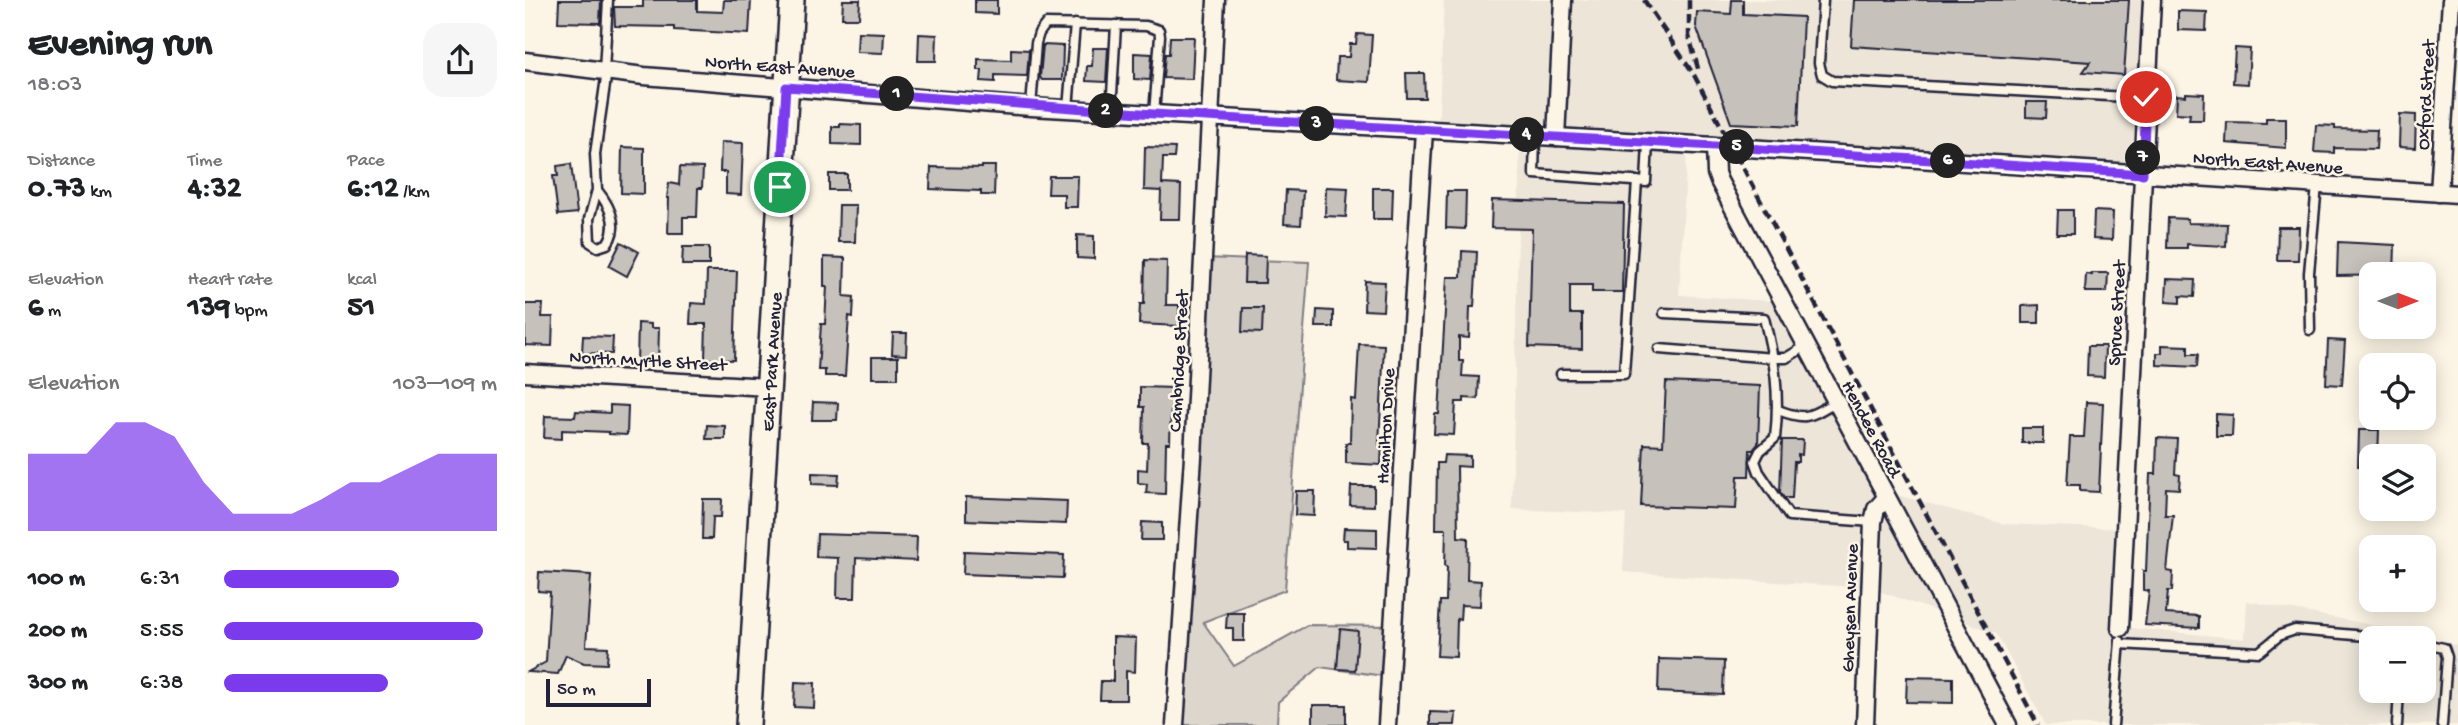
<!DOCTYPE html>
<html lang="en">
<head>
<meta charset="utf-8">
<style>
  body { margin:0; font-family:"Gochi Hand",sans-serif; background:#f6f6f6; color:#202124; height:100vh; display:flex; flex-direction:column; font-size:26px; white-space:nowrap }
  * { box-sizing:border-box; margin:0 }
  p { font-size:23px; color:#757577 }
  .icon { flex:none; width:38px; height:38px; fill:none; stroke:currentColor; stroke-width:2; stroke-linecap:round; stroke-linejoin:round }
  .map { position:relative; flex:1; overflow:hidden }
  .details { display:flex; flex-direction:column; background:#fff; width:525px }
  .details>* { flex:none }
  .needle { width:46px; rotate:90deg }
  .controls { position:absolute; left:1834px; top:262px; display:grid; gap:14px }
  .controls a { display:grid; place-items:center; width:77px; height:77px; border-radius:14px; background:#fff; box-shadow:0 4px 18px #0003; font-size:35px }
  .scale { position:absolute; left:21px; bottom:18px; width:105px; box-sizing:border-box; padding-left:7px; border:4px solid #22223b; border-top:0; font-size:19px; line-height:24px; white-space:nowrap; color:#22223b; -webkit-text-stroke:5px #fcf5e5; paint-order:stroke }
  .pin { position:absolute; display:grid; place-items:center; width:60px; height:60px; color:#fff; margin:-30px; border:4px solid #fff; border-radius:50%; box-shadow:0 2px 7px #0007 }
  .km { position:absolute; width:35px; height:35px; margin:-18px; border-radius:50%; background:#222; color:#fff; font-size:19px; line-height:35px; text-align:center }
  .round { display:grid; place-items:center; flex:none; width:74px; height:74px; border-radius:21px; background:#f6f6f6 }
  .summary { display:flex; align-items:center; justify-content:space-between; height:119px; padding:0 28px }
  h1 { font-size:38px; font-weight:700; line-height:52px }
  .stats { display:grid; grid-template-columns:repeat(3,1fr); gap:10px; height:119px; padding:7px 28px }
  .stats div { display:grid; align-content:center }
  .stats b { font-size:30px; font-weight:700 }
  .stats small { font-size:19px; font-weight:400 }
  .stats p { font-size:19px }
  .chart { height:196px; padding:14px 28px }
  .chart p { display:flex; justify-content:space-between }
  .chart svg { width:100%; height:126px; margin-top:7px; fill:#7c3aed; opacity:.7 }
  ul { padding:0 28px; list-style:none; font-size:23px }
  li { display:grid; grid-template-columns:112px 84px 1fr; align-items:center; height:52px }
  li i { height:18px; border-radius:9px; background:#7c3aed }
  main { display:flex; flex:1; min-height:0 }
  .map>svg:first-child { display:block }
  .built { fill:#ece5d8; fill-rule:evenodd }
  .green { fill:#dcd6cc; stroke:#7f7c84; stroke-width:2 }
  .building { fill:#c6c1bb; stroke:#22223b; stroke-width:2 }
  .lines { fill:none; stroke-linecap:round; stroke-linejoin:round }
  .lane-casing { stroke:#22223b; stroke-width:13 }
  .street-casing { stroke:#22223b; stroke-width:21 }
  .secondary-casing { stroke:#22223b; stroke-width:28 }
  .lane { stroke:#fcf5e5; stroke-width:8 }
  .street { stroke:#fcf5e5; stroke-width:16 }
  .secondary { stroke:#fcf5e5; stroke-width:23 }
  .rail { stroke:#22223b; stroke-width:4.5; stroke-dasharray:10 5; stroke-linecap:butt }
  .route-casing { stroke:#fff; stroke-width:14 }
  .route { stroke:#7c3aed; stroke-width:9 }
  .labels { text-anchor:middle; stroke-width:5; stroke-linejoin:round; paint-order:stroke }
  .street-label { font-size:19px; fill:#22223b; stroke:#fcf5e5 }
</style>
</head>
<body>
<main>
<section class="details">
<div class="summary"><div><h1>Evening run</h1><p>18:03</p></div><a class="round"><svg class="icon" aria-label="share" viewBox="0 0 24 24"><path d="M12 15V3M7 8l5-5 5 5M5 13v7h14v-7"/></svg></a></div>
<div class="stats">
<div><p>Distance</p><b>0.73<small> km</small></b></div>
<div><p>Time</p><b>4:32</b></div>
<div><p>Pace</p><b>6:12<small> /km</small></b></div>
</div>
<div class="stats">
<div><p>Elevation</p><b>6<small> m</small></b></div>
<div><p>Heart rate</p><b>139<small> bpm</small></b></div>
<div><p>kcal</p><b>51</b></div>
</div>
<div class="chart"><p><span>Elevation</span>103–109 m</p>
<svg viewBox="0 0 160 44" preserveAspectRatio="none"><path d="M0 44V17L10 17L20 17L30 6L40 6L50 11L60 27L70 38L80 38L90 38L100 33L110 27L120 27L130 22L140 17L150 17L160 17V44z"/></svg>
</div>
<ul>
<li><b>100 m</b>6:31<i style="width:64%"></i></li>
<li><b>200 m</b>5:55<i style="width:95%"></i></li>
<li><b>300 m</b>6:38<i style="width:60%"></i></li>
</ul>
</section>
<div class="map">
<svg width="1933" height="725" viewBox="0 0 1933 725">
  <rect width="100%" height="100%" fill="#fcf5e5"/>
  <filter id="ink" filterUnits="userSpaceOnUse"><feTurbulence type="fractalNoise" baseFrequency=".0143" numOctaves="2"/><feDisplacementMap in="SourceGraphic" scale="14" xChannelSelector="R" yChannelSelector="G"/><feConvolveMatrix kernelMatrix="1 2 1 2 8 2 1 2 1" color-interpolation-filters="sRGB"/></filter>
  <g filter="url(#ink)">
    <path class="built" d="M919 0H1624L1615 175 1162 149 1154 295 1259 302 1361 492 1479 524 1598 529 1595 627 1720 639 1722 601 1889 633 1933 646V725H1521L1471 633 1346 588 1098 572 1101 514 987 509 995 140 913 135ZM1846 639H1899V691H1846Z"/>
    <path class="green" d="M680 258 784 262 760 590 678 622 709 666 783 625 869 626 866 677 795 667 753 702 752 725H652Z"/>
    <g class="building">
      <path d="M34 0H76L75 23 33 22Z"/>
      <path d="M118 0H172V11L198 12 199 0H226L224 34 149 30V27L90 26 89 7H118Z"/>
      <path d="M318 0H335L334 18H317Z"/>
      <path d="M450 0H472V14L450 13Z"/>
      <path d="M1207 0H1218V14L1278 17 1273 126 1206 123 1171 26 1172 12 1206 14Z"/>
      <path d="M1329 0H1604L1599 75 1558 72 1565 62 1326 46Z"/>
      <path d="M1653 11 1682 12 1681 31 1653 30Z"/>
      <path d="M333 32 359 33 358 53 332 52Z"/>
      <path d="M394 34 412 35 411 61H393Z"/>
      <path d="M832 34 847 35 844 82 811 80 812 57H824L825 44H831Z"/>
      <path d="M645 37H669L667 79 638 78 640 54H644Z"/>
      <path d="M518 45 538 46 537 80H517L515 77Z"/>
      <path d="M568 48H583L581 82 561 81 562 66H567Z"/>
      <path d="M1710 48 1725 49 1723 84 1708 83Z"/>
      <path d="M486 49 504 50 502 76 470 75V82L456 81 457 70H453V59L486 60Z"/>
      <path d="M609 53 627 54 625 80 609 79Z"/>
      <path d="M881 73H899L900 98H882Z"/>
      <path d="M1661 93 1679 94 1678 120H1664L1665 114 1651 113 1652 95 1661 96Z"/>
      <path d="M1501 102H1522L1521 118 1501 117Z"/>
      <path d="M1875 114 1891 115 1890 148 1874 147Z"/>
      <path d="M1741 118H1761V148L1701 143 1702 122 1741 123Z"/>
      <path d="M315 124 336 125V145L307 144V127H315Z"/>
      <path d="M1791 125 1810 126V129L1852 130 1851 149 1809 148V153L1789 152Z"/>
      <path d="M196 142 218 143 216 195 201 194V172H195Z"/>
      <path d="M97 147 119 148V194L96 193Z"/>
      <path d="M620 147 650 148 649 158H638L637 184 656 185 655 219H635L636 191 619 190Z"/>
      <path d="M46 164 52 213 33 215 28 176H33L32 166Z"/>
      <path d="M457 166H470L469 195H456V191L405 189 406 167 457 168Z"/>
      <path d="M155 167 178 168 177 188H173L172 217H158V233H143L144 198H142L144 183 154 185Z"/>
      <rect x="304" y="174" width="18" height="16"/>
      <path d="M524 176H553L552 207H539V194H523Z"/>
      <path d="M801 187 823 188 821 217 800 216Z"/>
      <path d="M848 188H868L867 219H848Z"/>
      <path d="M761 190 778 191 776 225 759 224Z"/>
      <path d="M922 191H941L940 229 921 228Z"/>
      <path d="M967 200 1099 204 1097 292H1067V285H1045V314H1057V349L1004 347 1007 229 966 228Z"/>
      <path d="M314 205H331L330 242H313Z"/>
      <path d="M1533 210H1548V234H1532Z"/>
      <path d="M1569 211 1588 212 1587 240 1568 239Z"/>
      <path d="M1643 218 1663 219V223L1702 224 1701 246 1662 244V248H1642Z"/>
      <path d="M1753 227H1774L1773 260H1752Z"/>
      <path d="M552 235 569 236V259L552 258Z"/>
      <path d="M96 242 114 252 102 276 84 266Z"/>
      <path d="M1813 242 1870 245 1869 275 1812 276Z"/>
      <path d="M158 247H184V265H157Z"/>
      <path d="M937 251 952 252 951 274 949 307H945L944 338 934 337V361H938L937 376 954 377 953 399 939 398V402H931L929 435 909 434 910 414H914L922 277H936Z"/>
      <path d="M720 255 741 256 740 283H719Z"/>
      <path d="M299 257 320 258 319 296 329 297 328 317 324 316 320 376H300V370H293L296 324H300L302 286H299Z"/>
      <path d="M620 260 642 261 641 305H654V326L614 324 615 304H619Z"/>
      <path d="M182 271H212L209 360 180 359 181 324H165L166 303 181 304Z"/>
      <path d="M1567 273H1583L1582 292H1560L1561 274 1567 275Z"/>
      <path d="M1642 279 1670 280 1669 297 1655 296V303L1641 302Z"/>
      <path d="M840 281 860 282 858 311 839 310Z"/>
      <path d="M0 304H18L17 317H28L27 346 0 345Z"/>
      <path d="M1514 305V323H1497V306Z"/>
      <path d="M718 308H738L737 333 717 332Z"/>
      <path d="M792 310 808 311V327H791Z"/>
      <path d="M113 323 126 324V328H134L133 364 112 363Z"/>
      <path d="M368 333H382L381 355 367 354Z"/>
      <path d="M58 336 88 337 87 354 57 353Z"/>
      <path d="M1803 340 1820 341 1817 385 1801 384Z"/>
      <path d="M834 344 859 345 854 444H857L856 465 821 463V443H825L826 399 831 400Z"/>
      <path d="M1637 345 1663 346V354H1673L1672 367 1632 365V353H1637Z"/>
      <path d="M1563 346H1580L1579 377 1562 376Z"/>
      <rect x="347" y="357" width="26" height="21"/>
      <path d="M1141 382 1235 386 1233 444 1228 450H1225L1224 476H1213L1211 509 1116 506 1119 444 1138 445Z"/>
      <path d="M615 387 650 388 649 408H646L645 443H641L640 494 621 493 622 484 613 483V469L622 470 623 443H618L619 407H615Z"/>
      <path d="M288 402 313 403 312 420H287Z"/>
      <path d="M1561 402 1578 403 1574 492 1555 491V485H1542L1545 437H1559Z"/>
      <path d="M85 405 103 406 102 435 84 434V432L37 430V439L19 438 20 416 50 417 51 411 85 413Z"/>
      <path d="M1691 414 1708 415 1707 436H1691Z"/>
      <path d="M182 425 200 426V439H181Z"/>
      <rect x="1497" y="428" width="21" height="15"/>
      <path d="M1834 430H1854L1853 457H1846V466H1833Z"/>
      <path d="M1632 438 1652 439 1650 474 1655 475 1654 489 1641 488 1640 515H1648L1642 571 1648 572 1647 591H1643L1641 614 1674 616V628L1620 625 1624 591 1618 590V571H1621L1625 474H1631Z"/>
      <path d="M1257 440H1278L1277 455 1273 454V462H1269L1267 498H1259L1255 492Z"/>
      <path d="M919 455 945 456V467L932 466 933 537 943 538 942 580 956 581 955 606 936 605 935 620 932 619 931 657 912 656 915 601H921L922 567 920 566 921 529H911L912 463H918Z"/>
      <path d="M287 473 314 474 313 485 287 484Z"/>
      <path d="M826 486H849V506L825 505Z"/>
      <path d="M771 491H790L789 516 770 515Z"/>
      <path d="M441 497 542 501 541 524 441 520Z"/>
      <path d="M178 499H197L196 517H188L187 539H177Z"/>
      <path d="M617 522 637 523V540H616Z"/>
      <path d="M819 528 852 529V548L822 547V540H818Z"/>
      <path d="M292 534 392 537 391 561 331 558 330 598H312L313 558 291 557Z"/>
      <path d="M439 551 539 555 538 578 438 574Z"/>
      <path d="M14 572 66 575 61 646 83 647 82 664 59 663 41 655 33 674 3 672 21 662 25 592 13 591Z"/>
      <path d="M702 613H719V641H708V628H701Z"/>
      <path d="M815 629 833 631 830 670 812 669Z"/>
      <path d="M588 637 611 638 610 672 601 671V700H575L576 681H588Z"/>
      <path d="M1134 659 1199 661 1198 695 1133 692Z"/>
      <path d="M1382 677 1428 678V703L1381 702Z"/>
      <path d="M270 682 290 683 289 708 269 707Z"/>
      <rect x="788" y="705" width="33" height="20"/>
      <path d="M905 712 931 713 930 725H905Z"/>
    </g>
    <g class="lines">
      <defs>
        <g id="lane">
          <path d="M1298 0 1294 63 1297 75 1307 81 1621 98"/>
          <path d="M79 71 83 0"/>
          <path d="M506 107 511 43 514 33 521 24 621 26 634 30 635 36 629 114"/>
          <path d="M543 109 550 24"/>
          <path d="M586 112 591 25"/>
          <path d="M1010 136 1009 174 1121 182 1123 142"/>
          <path d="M72 190C85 206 95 226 82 244L73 247 65 242 64 219 72 190 70 154 82 71"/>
          <path d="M1139 313 1239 318C1250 361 1255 394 1250 438L1235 451 1230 461 1234 472 1264 516 1348 522"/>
          <path d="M1785 330 1784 273 1792 185"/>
          <path d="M1134 349 1249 358H1261L1281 346"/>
          <path d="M1036 374H1099L1112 181"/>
          <path d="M1253 410C1282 421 1284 417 1310 402"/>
          <path d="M1595 644 1734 652 1755 635 1770 630 1877 639"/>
          <path d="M1899 644 1919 648 1922 657 1917 725"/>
          <path d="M1588 725 1595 641"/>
          <path d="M1872 725 1874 691"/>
        </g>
        <g id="street">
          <path d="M0 61 119 76 506 107 1207 147 1933 194"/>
          <path d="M1031 137 1038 0"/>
          <path d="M1190 146 1191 173 1194 181 1483 725"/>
          <path d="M1914 193 1926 0"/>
          <path d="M0 373 243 387"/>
          <path d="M1595 628 1627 0"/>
          <path d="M650 725 668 457 691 0"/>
          <path d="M862 725 899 130"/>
          <path d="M1340 725 1348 522 1351 509 1361 498"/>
        </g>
        <g id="secondary">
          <path id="s1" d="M223 725 267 0"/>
        </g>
      </defs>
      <use href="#lane" class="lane-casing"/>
      <use href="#street" class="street-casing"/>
      <use href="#secondary" class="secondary-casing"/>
      <use href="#lane" class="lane"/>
      <use href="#street" class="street"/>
      <use href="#secondary" class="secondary"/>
      <g class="rail">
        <path d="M1119 0 1169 75 1513 725"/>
        <path d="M1164 0V36L1174 72"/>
      </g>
    </g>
  </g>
  <g class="lines" filter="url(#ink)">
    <defs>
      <path id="route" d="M255 187 261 87 629 114 1207 147 1618 174 1621 97"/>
    </defs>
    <use href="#route" class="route-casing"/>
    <use href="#route" class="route"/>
  </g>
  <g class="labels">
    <g class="street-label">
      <text transform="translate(255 65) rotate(4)" y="7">North East Avenue</text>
      <text transform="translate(1899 95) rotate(-87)" y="7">Oxford Street</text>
      <text transform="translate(1743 161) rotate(4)" y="7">North East Avenue</text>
      <text transform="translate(1590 313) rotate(-87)" y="7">Spruce Street</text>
      <text transform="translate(123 359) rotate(3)" y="7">North Myrtle Street</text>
      <text transform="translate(652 361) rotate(-87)" y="7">Cambridge Street</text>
      <text dy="7" stroke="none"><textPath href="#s1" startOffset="364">East Park Avenue</textPath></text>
      <text transform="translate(859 426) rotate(-87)" y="7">Hamilton Drive</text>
      <text transform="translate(1348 428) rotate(62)" y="7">Hendee Road</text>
      <text transform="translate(1323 608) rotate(-88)" y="7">Gheysen Avenue</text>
    </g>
  </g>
</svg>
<div class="controls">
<a><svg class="needle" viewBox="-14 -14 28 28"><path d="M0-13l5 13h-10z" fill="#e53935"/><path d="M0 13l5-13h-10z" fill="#757577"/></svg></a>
<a><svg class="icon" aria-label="locate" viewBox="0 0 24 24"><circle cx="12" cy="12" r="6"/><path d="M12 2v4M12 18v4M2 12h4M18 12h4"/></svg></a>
<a><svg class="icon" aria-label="layers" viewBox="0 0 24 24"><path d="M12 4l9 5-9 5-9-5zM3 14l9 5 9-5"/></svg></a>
<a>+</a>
<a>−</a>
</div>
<div class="scale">50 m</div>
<div class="pin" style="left:255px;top:187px;background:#1e9e55"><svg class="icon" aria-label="arrive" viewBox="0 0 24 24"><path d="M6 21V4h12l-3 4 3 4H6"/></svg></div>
<div class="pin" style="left:1621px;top:97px;background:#d93025"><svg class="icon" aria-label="check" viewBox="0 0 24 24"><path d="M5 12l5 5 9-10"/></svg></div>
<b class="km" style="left:372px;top:94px">1</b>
<b class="km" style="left:581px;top:111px">2</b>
<b class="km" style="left:792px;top:124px">3</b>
<b class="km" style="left:1002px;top:135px">4</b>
<b class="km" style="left:1212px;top:147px">5</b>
<b class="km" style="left:1423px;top:161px">6</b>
<b class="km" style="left:1618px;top:158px">7</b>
</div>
</main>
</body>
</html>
